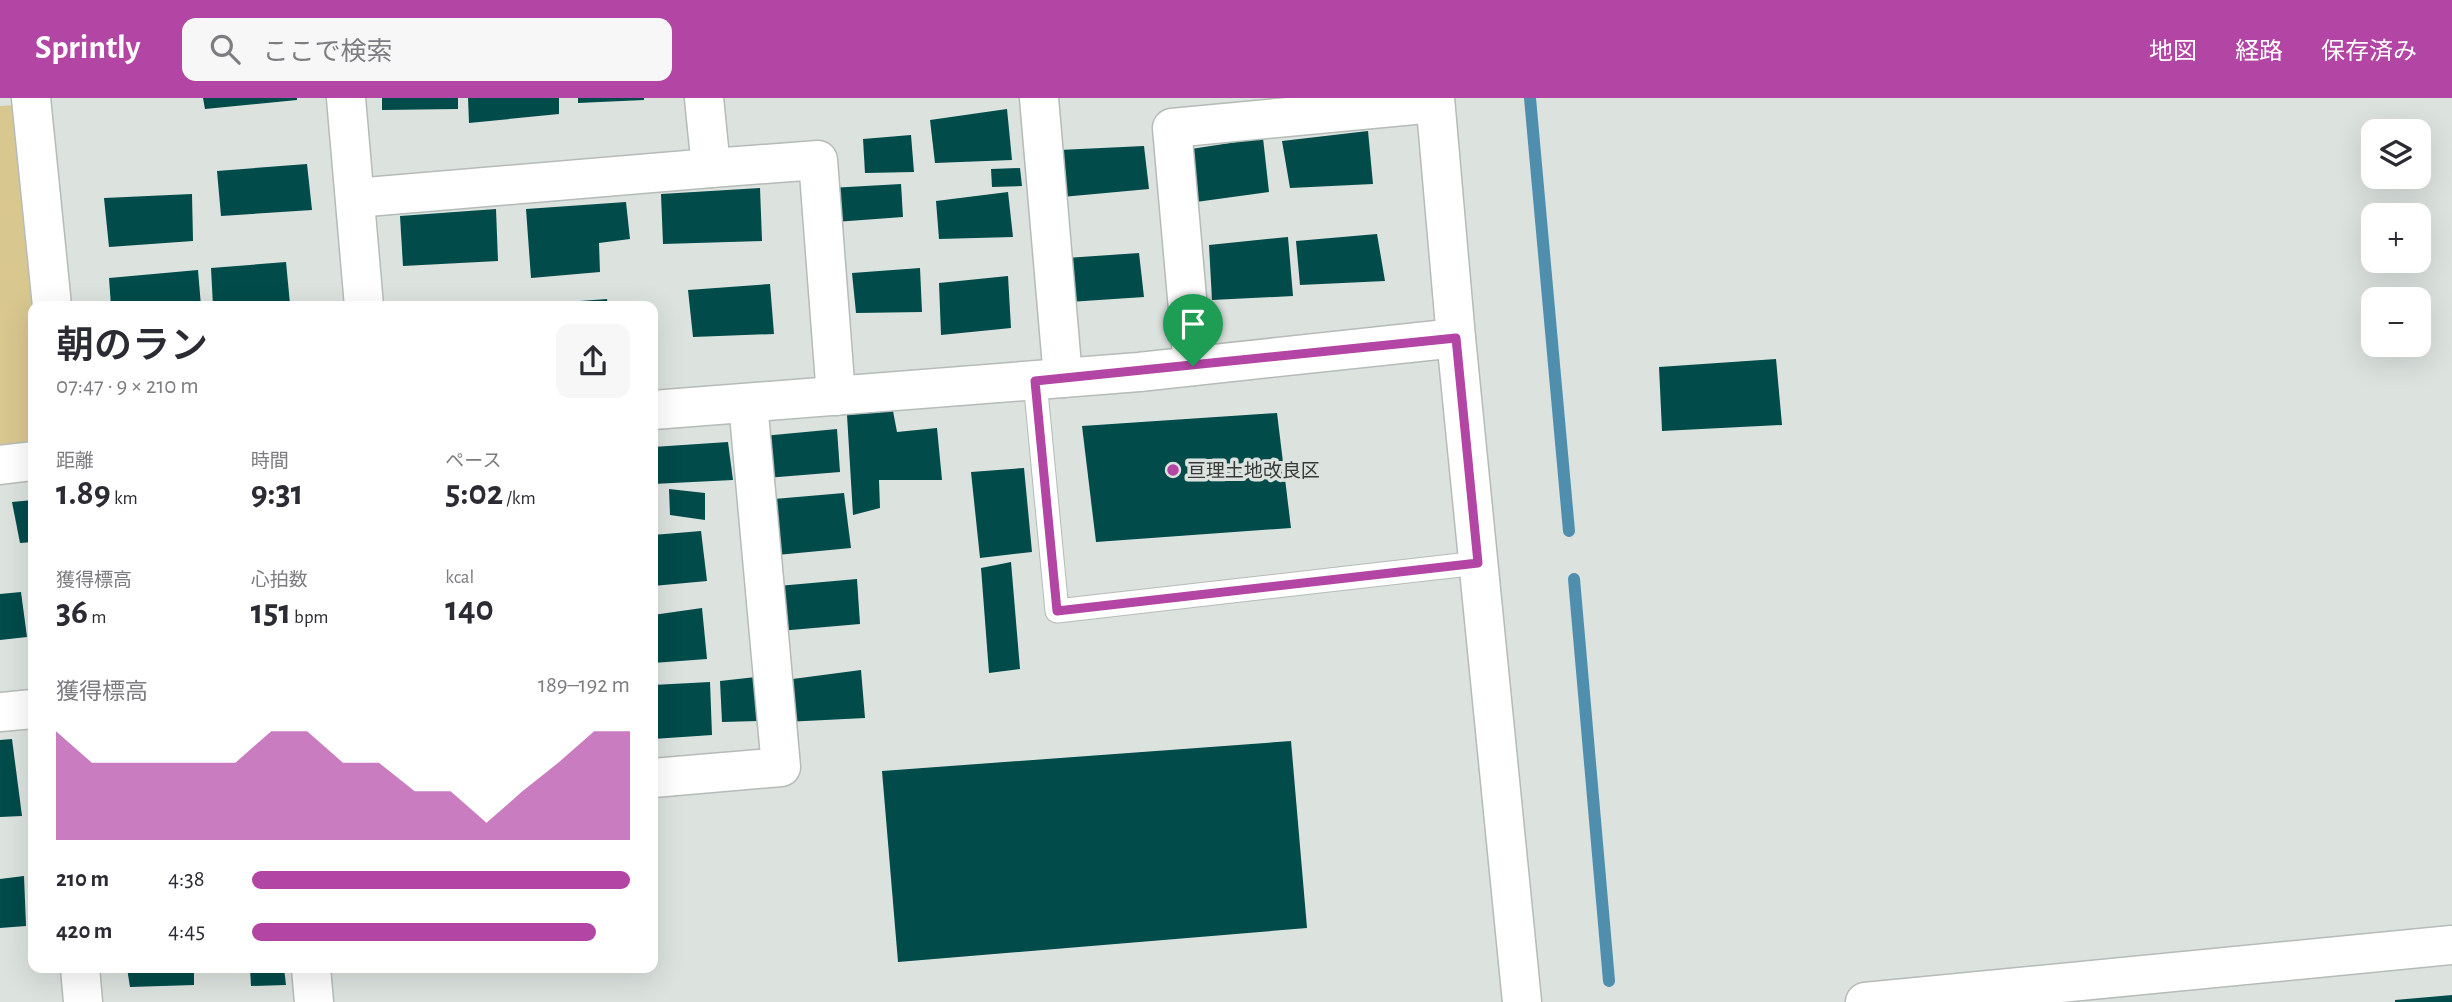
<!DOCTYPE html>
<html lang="ja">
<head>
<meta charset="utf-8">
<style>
  body { margin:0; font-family:"Alegreya Sans","Noto Sans JP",sans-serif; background:#f7f7f7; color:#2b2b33; height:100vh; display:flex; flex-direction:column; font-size:26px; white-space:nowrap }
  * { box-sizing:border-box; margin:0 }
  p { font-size:23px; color:#7c7c81 }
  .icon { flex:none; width:38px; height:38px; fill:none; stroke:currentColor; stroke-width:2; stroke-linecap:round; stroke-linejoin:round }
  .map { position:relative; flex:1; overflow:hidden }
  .sheet { position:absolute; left:28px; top:203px; width:630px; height:672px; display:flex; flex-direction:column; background:#fff; border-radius:14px; box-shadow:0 7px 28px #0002 }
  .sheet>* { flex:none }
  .tools { position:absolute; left:2361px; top:21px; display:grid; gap:14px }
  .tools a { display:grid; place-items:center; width:70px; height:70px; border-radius:14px; background:#fff; box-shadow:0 7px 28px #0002; font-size:35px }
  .pin { position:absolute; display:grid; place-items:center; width:60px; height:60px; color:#fff; margin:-72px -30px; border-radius:50% 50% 50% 0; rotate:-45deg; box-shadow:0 0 7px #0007 }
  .pin .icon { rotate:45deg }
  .round { display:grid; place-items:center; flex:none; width:74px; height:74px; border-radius:14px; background:#f7f7f7 }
  .headline { display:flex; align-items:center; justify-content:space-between; height:119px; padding:0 28px }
  h1 { font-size:38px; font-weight:600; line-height:52px }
  .figures { display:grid; grid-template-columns:repeat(3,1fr); gap:10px; height:119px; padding:7px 28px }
  .figures div { display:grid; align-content:center }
  .figures b { font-size:35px; font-weight:600 }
  .figures small { font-size:19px; font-weight:400 }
  .figures p { font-size:19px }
  .chart { height:196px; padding:14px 28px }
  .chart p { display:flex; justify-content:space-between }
  .chart svg { width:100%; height:126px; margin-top:7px; fill:#b345a4; opacity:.7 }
  ul { padding:0 28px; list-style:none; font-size:23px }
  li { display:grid; grid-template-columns:112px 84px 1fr; align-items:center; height:52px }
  li i { height:18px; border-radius:9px; background:#b345a4 }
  header { display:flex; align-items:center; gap:42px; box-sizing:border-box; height:98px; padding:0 35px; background:#b345a4; color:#fff }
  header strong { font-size:33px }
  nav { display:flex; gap:38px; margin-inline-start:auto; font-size:24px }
  .search { width:490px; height:63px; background:#f7f7f7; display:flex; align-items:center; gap:18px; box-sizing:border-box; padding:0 24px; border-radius:14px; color:#7c7c81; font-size:26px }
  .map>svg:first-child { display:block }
  .green { fill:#d9c790 }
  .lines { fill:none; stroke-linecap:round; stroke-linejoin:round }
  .stream { stroke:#4f8eac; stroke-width:12 }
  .building { fill:#014b4b }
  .service-casing { stroke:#b5bbb8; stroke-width:25 }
  .minor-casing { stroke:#b5bbb8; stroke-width:41 }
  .tertiary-casing { stroke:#b5bbb8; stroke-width:41 }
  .service { stroke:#fff; stroke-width:23 }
  .minor { stroke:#fff; stroke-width:38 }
  .tertiary { stroke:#fff; stroke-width:38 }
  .route-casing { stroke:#fff; stroke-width:14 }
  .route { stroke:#b345a4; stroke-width:9 }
  .poi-dot { fill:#b345a4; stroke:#dce3df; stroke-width:2.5 }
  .labels { text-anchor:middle; stroke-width:7; stroke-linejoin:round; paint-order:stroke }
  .poi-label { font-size:19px; fill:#363937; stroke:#dce3df; text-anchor:start }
</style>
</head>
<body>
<header>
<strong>Sprintly</strong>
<div class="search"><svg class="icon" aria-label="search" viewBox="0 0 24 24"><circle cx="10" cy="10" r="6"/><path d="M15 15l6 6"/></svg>ここで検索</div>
<nav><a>地図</a><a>経路</a><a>保存済み</a></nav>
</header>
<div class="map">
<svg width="2452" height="904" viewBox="0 0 2452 904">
  <rect width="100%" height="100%" fill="#dce3df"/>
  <path class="green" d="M15 7 33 222V336L26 348 0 350V8Z"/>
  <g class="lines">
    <g class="stream">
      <path d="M1530 0 1569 433"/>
      <path d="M1574 481 1609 883"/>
    </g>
  </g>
  <g class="building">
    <path d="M203 0H297V2L205 11Z"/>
    <path d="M382 0H458V11L382 12Z"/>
    <path d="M468 0H559V16L469 25Z"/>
    <path d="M578 0H644V2L578 5Z"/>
    <path d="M1007 11 1012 62 935 65 930 22Z"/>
    <path d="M1368 33 1373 86 1290 90 1282 43Z"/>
    <path d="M911 37 914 74 865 75 863 41Z"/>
    <path d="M1263 40 1269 94 1196 104 1191 51Z"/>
    <path d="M1144 48 1149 91 1062 99 1059 52Z"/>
    <path d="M307 66 312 112 221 118 217 73Z"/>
    <path d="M1020 70 1022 88 992 89 991 71Z"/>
    <path d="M901 86 903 119 835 124 830 90Z"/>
    <path d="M760 90 762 143 663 146 661 96Z"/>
    <path d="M1008 94 1013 139 939 141 936 103Z"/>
    <path d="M192 96 193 143 109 149 104 100Z"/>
    <path d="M626 104 630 141 599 145 600 174 531 180 526 111Z"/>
    <path d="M496 111 498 163 403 168 400 118Z"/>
    <path d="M1377 136 1385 183 1300 187 1296 143Z"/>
    <path d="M1288 139 1293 198 1212 202 1209 147Z"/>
    <path d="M1139 155 1144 199 1069 204 1066 160Z"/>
    <path d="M286 164 290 206 213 208 211 170Z"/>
    <path d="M920 170 922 214 856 215 852 175Z"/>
    <path d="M198 172 201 208H111L109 180Z"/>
    <path d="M1008 178 1011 230 941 237 939 185Z"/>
    <path d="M770 186 774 236 693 239 688 192Z"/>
    <path d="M607 201 608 208H539V206Z"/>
    <path d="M1776 261 1782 327 1662 333 1659 269Z"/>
    <path d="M893 313 897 334 937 330 942 382H879L880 410 853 417 847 317Z"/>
    <path d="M1277 315 1291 430 1096 444 1082 328Z"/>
    <path d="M837 331 840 374 766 380 763 338Z"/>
    <path d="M728 344 733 382 653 386V349Z"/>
    <path d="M1024 370 1032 454 980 460 971 374Z"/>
    <path d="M669 391 705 395V422L670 417Z"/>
    <path d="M844 395 851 450 777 457 774 401Z"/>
    <path d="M33 402V444L20 445 12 404Z"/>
    <path d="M701 433 707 483 653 488V437Z"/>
    <path d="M1011 464 1020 571 989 575 981 470Z"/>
    <path d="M857 481 860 526 779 533 778 488Z"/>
    <path d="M21 494 27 539 0 542V496Z"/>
    <path d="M702 510 707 561 653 565V517Z"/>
    <path d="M861 572 865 620 785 624V582Z"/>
    <path d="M756 579 758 623 722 624 720 583Z"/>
    <path d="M710 584 712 637 653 641V587Z"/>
    <path d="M12 641 22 718 0 719V642Z"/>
    <path d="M1291 643 1307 830 898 864 882 673Z"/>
    <path d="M24 778 26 828 0 830V781Z"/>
    <path d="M127 870H194V887L130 889Z"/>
    <path d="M250 870H284L286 887 251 888Z"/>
    <path d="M2452 897V904H2395V902Z"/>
  </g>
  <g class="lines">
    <defs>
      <path id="service" d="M1035 283 1057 513 1478 465"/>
      <g id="minor">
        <path d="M31 0 52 208"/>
        <path d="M346 0 364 208"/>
        <path d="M1039 0 1063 280"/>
        <path d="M711 70 818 62 836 298"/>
        <path d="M355 100 711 70 704 0"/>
        <path d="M1193 268 1172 30 1435 5"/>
        <path d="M653 312 1139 274 1456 240"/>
        <path d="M0 367 33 363"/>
        <path d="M0 614 33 611"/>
        <path d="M653 680 781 669 748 305"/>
        <path d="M80 870 83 904"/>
        <path d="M311 870 314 904"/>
      </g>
      <g id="tertiary">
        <path d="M1435 0 1456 240 1522 904"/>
        <path d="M1865 904 2452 847"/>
      </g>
    </defs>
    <use href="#service" class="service-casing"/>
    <use href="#minor" class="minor-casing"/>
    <use href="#tertiary" class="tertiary-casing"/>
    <use href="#service" class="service"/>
    <use href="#minor" class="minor"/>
    <use href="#tertiary" class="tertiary"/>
  </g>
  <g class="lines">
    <defs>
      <path id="route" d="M1456 240 1478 465 1057 513 1035 283Z"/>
    </defs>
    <use href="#route" class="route-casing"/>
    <use href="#route" class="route"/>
  </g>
  <circle class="poi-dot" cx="1173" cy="372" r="7"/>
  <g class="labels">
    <g class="poi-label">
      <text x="1187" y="379">亘理土地改良区</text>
    </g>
  </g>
</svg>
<div class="tools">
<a><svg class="icon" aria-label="layers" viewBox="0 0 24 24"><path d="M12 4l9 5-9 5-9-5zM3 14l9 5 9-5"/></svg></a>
<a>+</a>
<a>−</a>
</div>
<div class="pin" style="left:1193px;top:268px;background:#1e9e55"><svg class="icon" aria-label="arrive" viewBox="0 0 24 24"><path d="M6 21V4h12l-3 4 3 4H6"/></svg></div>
<section class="sheet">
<div class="headline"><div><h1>朝のラン</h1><p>07:47 · 9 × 210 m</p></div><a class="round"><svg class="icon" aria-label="share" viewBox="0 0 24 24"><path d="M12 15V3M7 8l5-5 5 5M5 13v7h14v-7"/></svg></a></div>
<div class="figures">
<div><p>距離</p><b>1.89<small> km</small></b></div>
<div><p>時間</p><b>9:31</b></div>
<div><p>ペース</p><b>5:02<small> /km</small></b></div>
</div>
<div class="figures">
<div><p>獲得標高</p><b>36<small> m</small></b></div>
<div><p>心拍数</p><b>151<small> bpm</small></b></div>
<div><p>kcal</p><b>140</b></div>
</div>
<div class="chart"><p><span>獲得標高</span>189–192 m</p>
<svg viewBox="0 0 160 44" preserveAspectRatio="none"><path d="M0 44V6L10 17L20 17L30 17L40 17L50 17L60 6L70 6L80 17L90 17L100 27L110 27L120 38L130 27L140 17L150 6L160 6V44z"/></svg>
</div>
<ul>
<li><b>210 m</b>4:38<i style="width:100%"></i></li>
<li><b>420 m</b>4:45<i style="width:91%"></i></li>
</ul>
</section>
</div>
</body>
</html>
